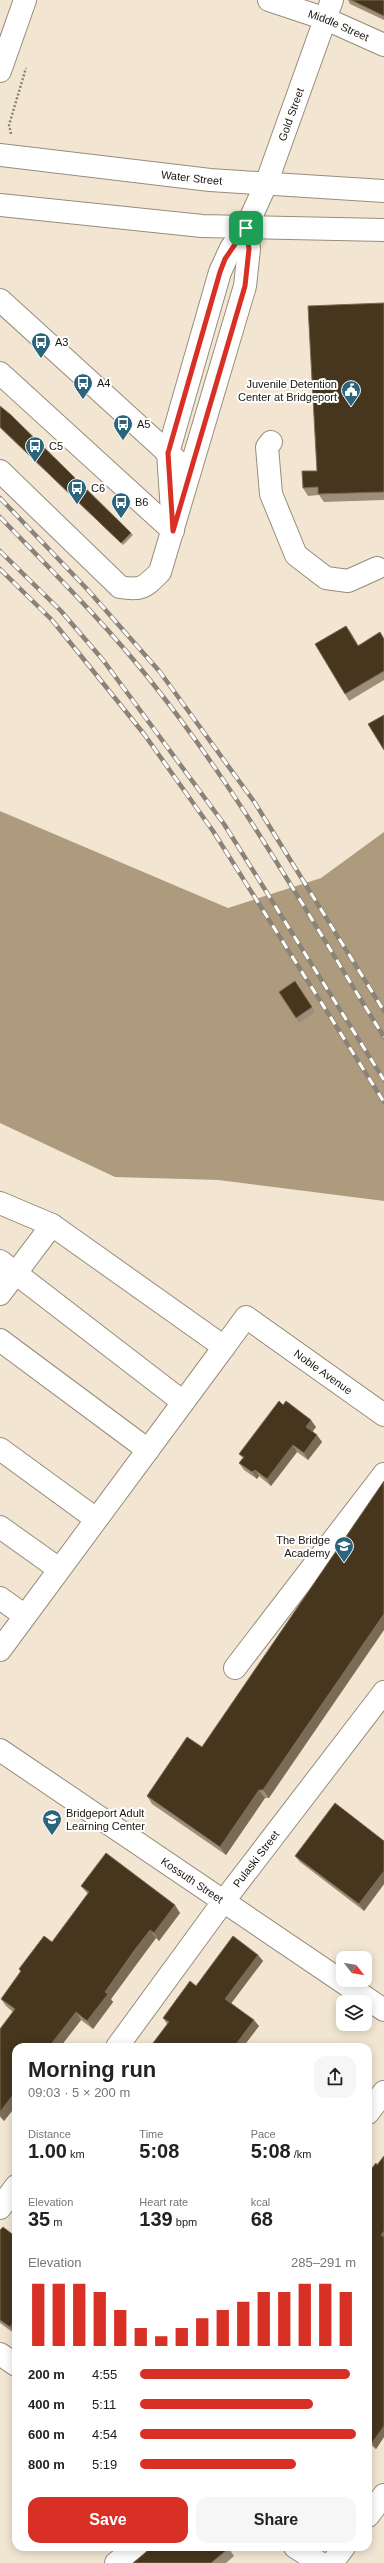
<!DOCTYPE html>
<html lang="en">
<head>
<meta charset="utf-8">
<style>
  body { margin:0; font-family:Arial,sans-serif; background:#f6f6f6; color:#222; height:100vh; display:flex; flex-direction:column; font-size:15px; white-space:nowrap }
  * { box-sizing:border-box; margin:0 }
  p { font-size:13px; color:#767676 }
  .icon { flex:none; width:22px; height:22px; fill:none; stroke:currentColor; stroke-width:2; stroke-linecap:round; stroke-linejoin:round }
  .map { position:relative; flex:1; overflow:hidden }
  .panel { position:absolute; left:12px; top:2043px; width:360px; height:508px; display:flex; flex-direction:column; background:#fff; border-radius:12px; box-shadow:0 2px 10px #0003 }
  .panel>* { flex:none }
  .needle { width:26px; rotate:121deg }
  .controls { position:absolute; left:336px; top:1951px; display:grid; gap:8px }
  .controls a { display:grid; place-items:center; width:36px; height:36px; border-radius:8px; background:#fff; box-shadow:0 2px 10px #0003; font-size:20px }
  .pin { position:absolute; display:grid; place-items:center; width:34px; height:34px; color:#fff; margin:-17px; border-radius:8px; box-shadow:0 2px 6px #0006 }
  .round { display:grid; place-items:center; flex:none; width:42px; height:42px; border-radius:12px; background:#f6f6f6 }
  .headline { display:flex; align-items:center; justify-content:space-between; height:68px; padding:0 16px }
  h1 { font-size:22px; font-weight:700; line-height:30px }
  .figures { display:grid; grid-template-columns:repeat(3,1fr); gap:6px; height:68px; padding:4px 16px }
  .figures div { display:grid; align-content:center }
  .figures b { font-size:20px; font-weight:700 }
  .figures small { font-size:11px; font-weight:400 }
  .figures p { font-size:11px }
  .chart { height:112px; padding:8px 16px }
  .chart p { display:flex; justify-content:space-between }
  .chart svg { width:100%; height:72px; margin-top:4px; stroke:#d93025; stroke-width:6 }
  .button { display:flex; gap:8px; margin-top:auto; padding:8px 16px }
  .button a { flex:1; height:46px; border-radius:12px; background:#d93025; color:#fff; font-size:16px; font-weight:700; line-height:46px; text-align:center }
  .button a+a { background:#f6f6f6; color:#222 }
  ul { padding:0 16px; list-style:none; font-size:13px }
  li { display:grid; grid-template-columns:64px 48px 1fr; align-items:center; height:30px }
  li i { height:10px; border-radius:5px; background:#d93025 }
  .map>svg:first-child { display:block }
  .water { fill:#ae9b7e }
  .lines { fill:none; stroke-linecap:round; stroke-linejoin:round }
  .minor-casing { stroke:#988c7b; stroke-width:24 }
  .major-casing { stroke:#988c7b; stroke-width:24 }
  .path { stroke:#8a8275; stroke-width:2.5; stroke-dasharray:2 2; stroke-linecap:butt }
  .minor { stroke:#fff; stroke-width:22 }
  .major { stroke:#fff; stroke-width:22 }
  .rail-casing { stroke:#8b8376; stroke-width:4.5 }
  .rail { stroke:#fff; stroke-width:3; stroke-dasharray:9; stroke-linecap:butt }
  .wall { fill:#9c8e78 }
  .shaded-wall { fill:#7a6b54 }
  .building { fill:#46361d; stroke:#7a6b54 }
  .route-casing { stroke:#fff; stroke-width:8 }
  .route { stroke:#d93025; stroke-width:5 }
  .labels { text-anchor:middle; stroke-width:4; stroke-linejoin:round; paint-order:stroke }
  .street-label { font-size:11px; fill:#1a160f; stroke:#fff }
  .poi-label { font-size:11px; fill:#1a160f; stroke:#fff; text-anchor:start }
</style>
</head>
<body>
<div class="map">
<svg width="384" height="2563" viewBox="0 0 384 2563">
  <rect width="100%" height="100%" fill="#f2e6d3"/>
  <path class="water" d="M0 811 228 908 321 878 384 832V1201L218 1180 115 1177 0 1123Z"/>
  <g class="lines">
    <defs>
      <g id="minor">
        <path id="s1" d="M269 0 326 19 384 45"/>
        <path d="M0 71 25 0"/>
        <path d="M0 300 177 461"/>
        <path d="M0 373 173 531"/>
        <path d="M271 442 267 447 271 494 296 555 326 578 348 581 377 568"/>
        <path d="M0 471 120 587C142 591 145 587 160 572L245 286 249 249 246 228"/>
        <path id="s2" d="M172 512 168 453 220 272 231 248 246 228 266 184 332 0"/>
        <path d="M0 1203 52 1225 0 1294"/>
        <path d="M0 1261 183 1402"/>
        <path d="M0 1340 148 1450"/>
        <path id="s3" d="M224 1347 246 1317 384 1415"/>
        <path d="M0 1449 96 1519"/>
        <path d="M0 1527 59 1569"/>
        <path d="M0 1598 25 1616"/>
        <path d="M0 1650 224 1347 52 1225"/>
        <path d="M235 1668 384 1474"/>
        <path id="s4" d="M0 1750 384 2010"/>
        <path id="s5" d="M117 2047 223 1902 384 1692"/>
        <path d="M368 2113 384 2092"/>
        <path d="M0 2208 16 2186"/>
        <path d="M368 2516 384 2495"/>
        <path d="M116 2563 136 2547"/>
        <path d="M332 2563 344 2547"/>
      </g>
      <g id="major">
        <path id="s6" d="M0 155 210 180 384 191"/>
        <path d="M0 205 202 226 384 230"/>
        <path d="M0 2354 16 2365"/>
        <path d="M295 2547 320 2563"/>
      </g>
    </defs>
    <use href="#minor" class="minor-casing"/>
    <use href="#major" class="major-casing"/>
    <path class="path" d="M11 134 9 125 26 68"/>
    <use href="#minor" class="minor"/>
    <use href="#major" class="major"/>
    <defs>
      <g id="rail">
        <path d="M0 498 87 589 160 672 255 803 384 1011"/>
        <path d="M0 517C51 570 104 622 150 680 239 791 309 917 384 1037"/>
        <path d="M0 551 61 611 103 660 224 824 384 1080"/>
        <path d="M0 569 52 620 144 734 213 831 384 1102"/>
      </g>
    </defs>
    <use href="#rail" class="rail-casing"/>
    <use href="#rail" class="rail"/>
  </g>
  <g class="wall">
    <path d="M348 0H384V20L350 4Z"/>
    <path d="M384 303V500L324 502 319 495 308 496 303 488 317 471Z"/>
    <path d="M0 406 131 533 133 535 123 545 0 428Z"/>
    <path d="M346 626 358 645 384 638V680L349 701 345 694Z"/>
    <path d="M295 981 315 1012 299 1023 296 1018Z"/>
    <path d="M316 1427 313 1431 322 1442 308 1460 297 1452 271 1486 259 1476 257 1479 244 1470 239 1463 243 1458 239 1454Z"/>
    <path d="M384 1481 269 1798H265L226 1855 152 1804 147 1796 202 1747Z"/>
    <path d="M384 1841V1884L364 1911 300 1862 295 1856Z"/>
    <path d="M81 1886 180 1913 159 1941 156 1938 140 1959 111 1999 113 2002 93 2029 81 2020 4 2121 0 2117V2029L13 2012 6 2006 1 1999 21 1972 19 1969 52 1942 88 1894Z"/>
    <path d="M258 1955 263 1961 231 2003 259 2026 243 2047H150L167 2024 163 2018 196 1986Z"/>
    <path d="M384 2156V2437L376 2449 368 2443V2322L370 2319 368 2317V2173L377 2165Z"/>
    <path d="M0 2230 15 2334 0 2323Z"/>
    <path d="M228 2547 234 2556 226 2563H133Z"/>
  </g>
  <g class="shaded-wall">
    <path d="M346 626 351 633 362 652 358 646Z"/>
    <path d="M311 1420 316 1427 311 1433 306 1427Z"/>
    <path d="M317 1435 322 1442 308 1460 304 1453Z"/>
    <path d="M293 1445 297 1452 271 1486 267 1479Z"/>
    <path d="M255 1470 259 1476 257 1479 252 1472Z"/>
    <path d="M384 1614V1630L269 1798 263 1790Z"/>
    <path d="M259 1790 265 1798 226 1855 220 1847Z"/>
    <path d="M384 1871V1884L364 1911 359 1904Z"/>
    <path d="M175 1905 180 1913 159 1941 154 1933Z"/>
    <path d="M150 1930 156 1938 111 1999 113 2002 93 2029 87 2021 105 1992Z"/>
    <path d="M258 1955 263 1961 230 2005 225 1999Z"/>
    <path d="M76 2012 81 2020 60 2047H49Z"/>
    <path d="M254 2020 259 2026 243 2047H234Z"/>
    <path d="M16 2091V2106L4 2121 0 2115V2112Z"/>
    <path d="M384 2231V2239L381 2235Z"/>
    <path d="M16 2319V2332L15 2334 10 2327Z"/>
    <path d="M384 2426V2437L376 2449 372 2443Z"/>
  </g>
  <g class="building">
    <path d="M351 0H384V16Z"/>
    <path d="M384 303V492L318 494V487L303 488 302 471H317L308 306Z"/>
    <path d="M0 406 11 415 131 533 121 543 0 427Z"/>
    <path d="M346 626 358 646 380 632 384 639V671L345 694 315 644Z"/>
    <path d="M384 715V750L368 724Z"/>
    <path d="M295 981 312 1007 296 1018 279 992Z"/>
    <path d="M279 1401 283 1405 286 1401 311 1420 306 1427 317 1435 304 1453 293 1445 267 1479 255 1470 252 1472 239 1463 244 1457 239 1454Z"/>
    <path d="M384 1481V1614L263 1790H259L220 1847 147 1796 187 1737 202 1747Z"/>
    <path d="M335 1803 384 1841V1871L359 1904 295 1856Z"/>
    <path d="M106 1853 175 1905 154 1933 150 1930 134 1951 105 1992 108 1994 87 2021 76 2012 49 2047H16V2091L0 2112V2029L15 2009 1 1999 21 1971 19 1969 44 1936 52 1942 89 1892 81 1886Z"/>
    <path d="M233 1936 258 1955 225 1999 254 2020 234 2047H150L169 2022 163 2018 190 1981 196 1986Z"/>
    <path d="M384 2156V2231L381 2235 384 2237V2426L372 2443 368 2440V2322L372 2317 368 2314V2184L369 2182 368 2181V2173L376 2163 377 2165Z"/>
    <path d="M3 2227 16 2237V2319L10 2327 0 2320V2230Z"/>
    <path d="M152 2547H228L229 2548 211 2563H133Z"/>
  </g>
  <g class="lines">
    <defs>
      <path id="route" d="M246 228 249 249 245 286 173 531 168 453 220 272 225 259Z"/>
    </defs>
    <use href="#route" class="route-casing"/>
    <use href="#route" class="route"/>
  </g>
  <defs>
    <symbol id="bus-pin" viewBox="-11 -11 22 30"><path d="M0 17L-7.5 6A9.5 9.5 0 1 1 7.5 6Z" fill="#2a657d" stroke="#fff"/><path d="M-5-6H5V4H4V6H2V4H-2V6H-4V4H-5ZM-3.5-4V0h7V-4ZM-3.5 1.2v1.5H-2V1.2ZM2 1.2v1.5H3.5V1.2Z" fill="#fff"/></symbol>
    <symbol id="civic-pin" viewBox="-11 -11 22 30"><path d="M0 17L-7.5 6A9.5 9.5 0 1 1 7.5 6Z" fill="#2a657d" stroke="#fff"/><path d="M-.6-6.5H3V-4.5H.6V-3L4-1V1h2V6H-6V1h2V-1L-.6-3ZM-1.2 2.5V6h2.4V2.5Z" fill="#fff"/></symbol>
    <symbol id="school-pin" viewBox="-11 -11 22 30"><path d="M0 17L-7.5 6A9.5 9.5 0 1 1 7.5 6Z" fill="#2a657d" stroke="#fff"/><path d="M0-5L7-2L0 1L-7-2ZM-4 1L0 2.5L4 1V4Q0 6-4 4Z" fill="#fff"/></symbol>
  </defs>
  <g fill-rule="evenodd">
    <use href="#bus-pin" x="30" y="331" width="22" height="30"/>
    <use href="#bus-pin" x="72" y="372" width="22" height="30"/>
    <use href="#civic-pin" x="340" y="379" width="22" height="30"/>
    <use href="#bus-pin" x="112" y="413" width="22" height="30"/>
    <use href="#bus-pin" x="24" y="435" width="22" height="30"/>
    <use href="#bus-pin" x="66" y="477" width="22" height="30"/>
    <use href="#bus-pin" x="110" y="491" width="22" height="30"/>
    <use href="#school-pin" x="333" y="1535" width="22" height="30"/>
    <use href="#school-pin" x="41" y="1808" width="22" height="30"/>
  </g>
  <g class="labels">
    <g class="street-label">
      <text dy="4" stroke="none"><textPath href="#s1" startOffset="74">Middle Street</textPath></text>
      <text dy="4" stroke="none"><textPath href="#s2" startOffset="421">Gold Street</textPath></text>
      <text dy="4" stroke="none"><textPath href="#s6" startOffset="193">Water Street</textPath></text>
      <text dy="4" stroke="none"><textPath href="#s3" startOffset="132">Noble Avenue</textPath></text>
      <text dy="4" stroke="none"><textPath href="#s5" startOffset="234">Pulaski Street</textPath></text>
      <text dy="4" stroke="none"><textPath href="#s4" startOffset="232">Kossuth Street</textPath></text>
    </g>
    <g class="poi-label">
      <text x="55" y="346">A3</text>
      <text x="97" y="387">A4</text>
      <text x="337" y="388" text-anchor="end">Juvenile Detention<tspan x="337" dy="13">Center at Bridgeport</tspan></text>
      <text x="137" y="428">A5</text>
      <text x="49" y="450">C5</text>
      <text x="91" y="492">C6</text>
      <text x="135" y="506">B6</text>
      <text x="330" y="1544" text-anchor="end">The Bridge<tspan x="330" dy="13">Academy</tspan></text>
      <text x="66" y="1817">Bridgeport Adult<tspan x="66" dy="13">Learning Center</tspan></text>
    </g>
  </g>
</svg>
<div class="controls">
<a><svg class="needle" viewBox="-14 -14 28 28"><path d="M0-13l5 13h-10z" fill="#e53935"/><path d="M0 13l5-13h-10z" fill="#767676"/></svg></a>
<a><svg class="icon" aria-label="layers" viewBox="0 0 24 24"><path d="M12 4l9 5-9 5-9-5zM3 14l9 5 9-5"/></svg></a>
</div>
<div class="pin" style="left:246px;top:228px;background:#1e9e55"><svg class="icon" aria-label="arrive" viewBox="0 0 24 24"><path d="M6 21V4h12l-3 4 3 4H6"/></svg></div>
<section class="panel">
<div class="headline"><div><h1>Morning run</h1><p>09:03 · 5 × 200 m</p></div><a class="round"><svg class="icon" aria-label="share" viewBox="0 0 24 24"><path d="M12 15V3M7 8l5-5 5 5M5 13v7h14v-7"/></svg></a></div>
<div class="figures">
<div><p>Distance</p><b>1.00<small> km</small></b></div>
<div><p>Time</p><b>5:08</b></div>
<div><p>Pace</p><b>5:08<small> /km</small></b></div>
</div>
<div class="figures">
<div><p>Elevation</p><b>35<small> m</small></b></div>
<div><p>Heart rate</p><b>139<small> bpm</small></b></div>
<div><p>kcal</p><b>68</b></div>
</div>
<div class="chart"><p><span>Elevation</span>285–291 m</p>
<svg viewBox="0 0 160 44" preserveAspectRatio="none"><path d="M5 44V6M15 44V6M25 44V6M35 44V11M45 44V22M55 44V33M65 44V38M75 44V33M85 44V27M95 44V22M105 44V17M115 44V11M125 44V11M135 44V6M145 44V6M155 44V11"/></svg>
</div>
<ul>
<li><b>200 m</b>4:55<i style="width:97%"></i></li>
<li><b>400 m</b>5:11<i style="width:80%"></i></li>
<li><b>600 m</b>4:54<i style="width:100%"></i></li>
<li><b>800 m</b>5:19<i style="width:72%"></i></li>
</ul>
<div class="button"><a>Save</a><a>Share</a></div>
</section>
</div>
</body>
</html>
